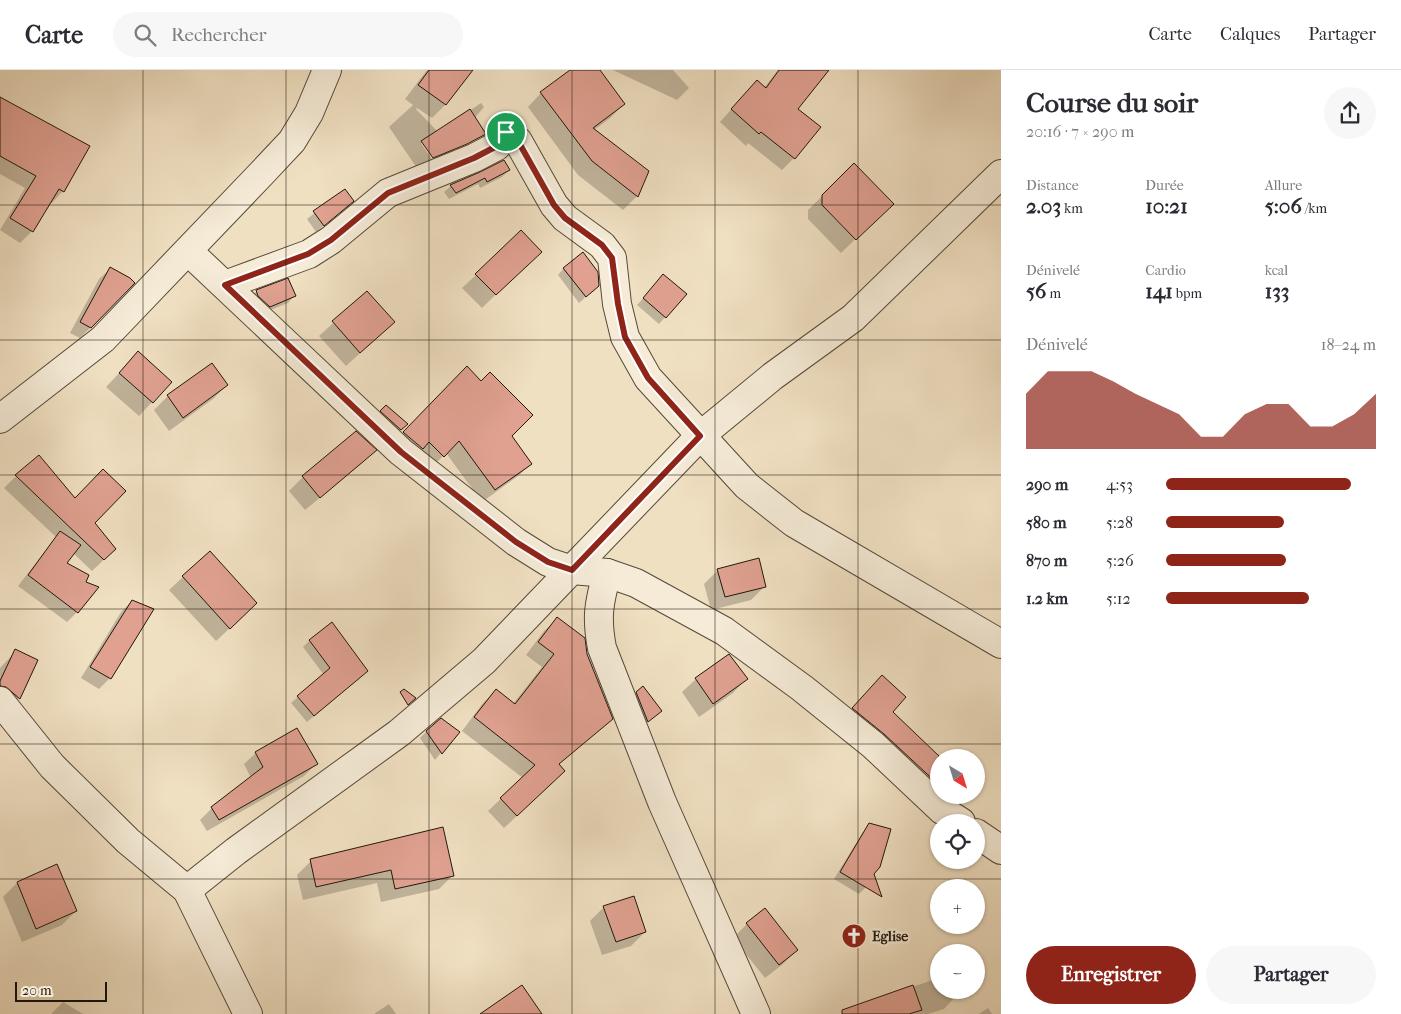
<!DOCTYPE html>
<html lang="fr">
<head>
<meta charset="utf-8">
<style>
  body { margin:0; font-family:"IM FELL French Canon",serif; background:#f7f7f7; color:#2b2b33; height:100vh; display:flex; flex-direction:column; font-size:19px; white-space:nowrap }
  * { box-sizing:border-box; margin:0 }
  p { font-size:16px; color:#7c7c81 }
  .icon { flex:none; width:28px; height:28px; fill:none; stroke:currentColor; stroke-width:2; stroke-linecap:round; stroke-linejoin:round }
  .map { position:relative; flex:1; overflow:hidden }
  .drawer { display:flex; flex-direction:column; background:#fff; width:400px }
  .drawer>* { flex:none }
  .needle { width:32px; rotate:142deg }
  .buttons { position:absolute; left:930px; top:679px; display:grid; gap:10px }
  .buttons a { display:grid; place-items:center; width:55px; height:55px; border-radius:50%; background:#fff; box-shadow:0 1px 4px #0004; font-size:25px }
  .scale { position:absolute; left:15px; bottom:12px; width:92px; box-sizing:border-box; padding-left:5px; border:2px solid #21170b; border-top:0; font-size:14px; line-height:18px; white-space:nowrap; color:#21170b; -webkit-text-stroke:4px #f5ebd7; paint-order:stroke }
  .pin { position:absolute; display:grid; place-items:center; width:42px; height:42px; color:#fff; margin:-21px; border:2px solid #fff; border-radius:50%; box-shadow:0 1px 5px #0007 }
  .round { display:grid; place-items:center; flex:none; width:52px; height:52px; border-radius:26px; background:#f7f7f7 }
  .summary { display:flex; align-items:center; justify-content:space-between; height:85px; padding:0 25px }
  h1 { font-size:28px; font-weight:700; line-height:38px }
  .metrics { display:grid; grid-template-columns:repeat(3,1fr); gap:8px; height:85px; padding:5px 25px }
  .metrics div { display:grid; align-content:center }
  .metrics b { font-size:21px; font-weight:700 }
  .metrics small { font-size:14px; font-weight:400 }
  .metrics p { font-size:14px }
  .chart { height:140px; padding:10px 25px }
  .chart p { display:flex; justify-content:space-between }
  .chart svg { width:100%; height:90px; margin-top:5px; fill:#8f2418; opacity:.7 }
  .button { display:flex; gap:10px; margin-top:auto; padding:10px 25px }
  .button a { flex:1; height:58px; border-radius:30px; background:#8f2418; color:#fff; font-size:20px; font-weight:700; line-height:58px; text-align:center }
  .button a+a { background:#f7f7f7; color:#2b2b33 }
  ul { padding:0 25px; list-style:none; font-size:16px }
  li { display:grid; grid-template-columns:80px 60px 1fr; align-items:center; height:38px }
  li i { height:12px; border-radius:6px; background:#8f2418 }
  header { display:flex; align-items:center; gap:30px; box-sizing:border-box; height:70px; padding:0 25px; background:#fff; border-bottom:1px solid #e1e1e2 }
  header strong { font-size:24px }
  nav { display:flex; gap:28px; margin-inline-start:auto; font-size:18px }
  .search { width:350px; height:45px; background:#f7f7f7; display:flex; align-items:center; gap:12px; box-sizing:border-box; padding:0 18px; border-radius:28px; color:#7c7c81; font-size:19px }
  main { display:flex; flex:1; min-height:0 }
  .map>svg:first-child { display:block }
  .shadow { fill:#0003; fill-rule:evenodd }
  .building { fill:#e0a191; stroke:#21170b }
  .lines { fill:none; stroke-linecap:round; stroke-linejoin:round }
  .street-casing { stroke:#554939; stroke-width:30 }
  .street { stroke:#f5ebd7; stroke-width:28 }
  .route-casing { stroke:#fff; stroke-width:10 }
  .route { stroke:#8f2418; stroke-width:6 }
  .grid { fill:none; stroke:#21170b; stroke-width:1; stroke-opacity:0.55 }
  .labels { text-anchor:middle; stroke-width:5; stroke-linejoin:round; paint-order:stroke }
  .poi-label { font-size:14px; font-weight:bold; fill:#21170b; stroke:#f5ebd7; text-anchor:start }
</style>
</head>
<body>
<header>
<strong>Carte</strong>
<div class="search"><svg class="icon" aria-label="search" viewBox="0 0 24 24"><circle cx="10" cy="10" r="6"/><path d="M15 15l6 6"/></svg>Rechercher</div>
<nav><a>Carte</a><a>Calques</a><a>Partager</a></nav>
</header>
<main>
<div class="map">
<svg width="1001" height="944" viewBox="0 0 1001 944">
  <rect width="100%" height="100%" fill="#f0e0c2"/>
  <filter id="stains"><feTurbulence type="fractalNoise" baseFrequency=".004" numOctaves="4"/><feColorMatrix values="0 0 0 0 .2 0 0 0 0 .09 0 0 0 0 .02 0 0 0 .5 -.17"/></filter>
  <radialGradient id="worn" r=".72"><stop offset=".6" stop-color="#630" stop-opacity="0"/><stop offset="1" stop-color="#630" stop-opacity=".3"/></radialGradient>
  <g class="shadow">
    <path d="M427 0H471L445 35 432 48 417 38 416 39 438 62 481 33 484 37 451 76 454 79 440 92 419 101 389 57 413 35 405 29ZM421 73H424L437 92 435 94Z"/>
    <path d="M572 0H598L624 34 610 48 594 60 648 101 637 126 623 140 578 105 528 37 541 23Z"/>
    <path d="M613 0H673L689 18 677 30Z"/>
    <path d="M778 0H812L797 39 794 88 782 100 748 73 746 76 720 52 745 24 764 18Z"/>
    <path d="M0 29 63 121 52 133 50 132 32 161 20 173 0 160 25 118 0 104Z"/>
    <path d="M854 95 878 147 841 183 808 149V140Z"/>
    <path d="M509 100 502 107 480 118 478 114 449 129 444 122 451 116Z"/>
    <path d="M344 120 346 137 316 162 307 149Z"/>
    <path d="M526 195 482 238 462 218 476 205Z"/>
    <path d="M564 198 598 216 579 233 558 205Z"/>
    <path d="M110 199 92 256 80 268 70 263 99 209Z"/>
    <path d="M657 213 665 247 659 254 637 235Z"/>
    <path d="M257 221 294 226 288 233 263 243 250 228Z"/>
    <path d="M367 222 394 252 346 296 319 266Z"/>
    <path d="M138 283 152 332 139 346 106 317Z"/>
    <path d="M467 297 511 366 531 394 518 406 482 432 446 383 431 398 392 375Z"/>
    <path d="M227 315 213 329 169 361 154 340 168 326Z"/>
    <path d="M381 342 406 354 392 368 367 355Z"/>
    <path d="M356 363 375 380 361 394 305 440 289 421 303 407Z"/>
    <path d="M16 406 74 430 115 479 92 501 73 483 66 494 77 542 67 552 18 516 56 467 4 418Z"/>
    <path d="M718 500 765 516 751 530 711 540 704 514Z"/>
    <path d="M183 507 242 547 216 571 169 520Z"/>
    <path d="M132 531 152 539 110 608 99 619 81 608 121 542Z"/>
    <path d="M557 549 598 661 558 695 551 714 504 758 488 741 523 708 462 661 483 633 496 620 513 634 542 597 526 585 544 561Z"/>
    <path d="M310 570 360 608 307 652 291 633 324 605 303 577Z"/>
    <path d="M16 581 37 591 19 628 5 642 0 637V598Z"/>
    <path d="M696 609H746L733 623 699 647 682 622Z"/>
    <path d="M868 621 891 642 939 715 925 729 839 653Z"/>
    <path d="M637 623 653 647 641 657 630 630Z"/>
    <path d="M427 661 458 662 435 690 420 668Z"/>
    <path d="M256 683 316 694 304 706 207 761 200 750 212 738 251 708 244 694Z"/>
    <path d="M870 755 879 797 866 817 859 824 834 809 863 762Z"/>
    <path d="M311 791 453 805 439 819 381 832 377 813 303 830 297 805Z"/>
    <path d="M56 795 76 841 62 855 22 872 3 827 17 813Z"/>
    <path d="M604 837 645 862 631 876 602 885 590 851Z"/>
    <path d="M747 854 797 880 783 894 765 908 733 868Z"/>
    <path d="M939 908V920H952L955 927 944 939 928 944H855L867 932Z"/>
    <path d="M63 932 83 944H51Z"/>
    <path d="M389 934 396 944H374Z"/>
    <path d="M988 938 992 944H979Z"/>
  </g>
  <g class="building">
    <path d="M429 0H473L446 35 418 15Z"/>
    <path d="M570 0H600L625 34 593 58 649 101 638 127 592 91 540 22Z"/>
    <path d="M779 0H829L798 39 821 57 795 89 761 62 759 64 731 39 757 10 766 18Z"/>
    <path d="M0 27 90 76 64 122 59 119 33 162 10 148 36 106 0 86Z"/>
    <path d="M470 39 486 64 467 74 433 88 421 71Z"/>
    <path d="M504 90 510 100 487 112 485 108 456 123 450 115 480 102Z"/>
    <path d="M854 93 894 134 856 170 822 135V125Z"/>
    <path d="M345 119 354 131 324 156 313 141Z"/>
    <path d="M521 160 542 182 496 225 475 204Z"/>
    <path d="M583 182 598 202 599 216 586 227 563 198Z"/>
    <path d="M110 197 130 208 135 213 91 258 80 252Z"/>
    <path d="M663 204 687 224 666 248 643 228Z"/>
    <path d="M288 208 296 226 270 237 258 226 256 220Z"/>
    <path d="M367 221 395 252 360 283 332 251Z"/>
    <path d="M138 281 172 312 153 333 119 303Z"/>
    <path d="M212 293 228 315 183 348 167 325Z"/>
    <path d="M467 296 481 311 490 302 533 345 512 366 532 394 495 420 459 371 444 387 429 372 423 379 403 362Z"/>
    <path d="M386 335 408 354 401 360 380 341Z"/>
    <path d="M356 361 377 380 320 428 302 406Z"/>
    <path d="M39 385 75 428 103 399 126 421 95 453 116 479 104 490 15 405Z"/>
    <path d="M60 461 81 475 67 493 89 505 86 512 99 517 78 543 28 505Z"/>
    <path d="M210 481 257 533 230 559 182 506Z"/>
    <path d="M759 488 766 517 725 527 717 499Z"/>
    <path d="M132 530 154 539 111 609 90 597Z"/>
    <path d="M557 547 585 568 587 584 613 649 559 694 565 701 517 746 500 728 535 695 474 647 496 619 515 634 554 584 538 572Z"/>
    <path d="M332 552 368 601 314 646 297 626 330 598 309 570Z"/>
    <path d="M15 579 38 590 20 629 6 617 0 616V611Z"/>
    <path d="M729 584 748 609 713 634 695 608Z"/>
    <path d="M882 605 906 627 893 642 939 686V715L884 664 852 638Z"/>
    <path d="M643 616 662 641 648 652 636 622Z"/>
    <path d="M404 619 416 628 408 635 400 622Z"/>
    <path d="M441 648 460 662 442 684 426 661Z"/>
    <path d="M297 658 318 694 219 750 211 737 263 697 255 682Z"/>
    <path d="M869 753 891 759 880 797 874 804 882 827 840 802Z"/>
    <path d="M443 757 454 806 395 819 391 800 316 817 310 789Z"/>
    <path d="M57 794 77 841 36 859 17 812Z"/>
    <path d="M634 826 646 862 616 872 603 836Z"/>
    <path d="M765 838 798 880 779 895 746 853Z"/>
    <path d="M522 915 542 944H480Z"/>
    <path d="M913 915 922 940 909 944H842V940Z"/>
  </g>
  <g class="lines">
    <defs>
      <g id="street">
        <path d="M188 181 401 382 516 472 548 492 572 500 607 503 636 513 724 561 802 618 873 675 942 740 961 752"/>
        <path d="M225 215 309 184 331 170 388 123 474 88 497 76 506 62 518 71 554 135 565 148 602 175 612 188 617 234 625 267 648 308 747 416 794 453 1001 574"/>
        <path d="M0 349 103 269 261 104 292 71 309 43 327 0"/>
        <path d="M607 503C599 533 596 547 602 578L662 732 756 944"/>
        <path d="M0 631 52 696 128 771 187 820 248 944"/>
        <path d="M976 763 1001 780"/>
        <path d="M187 820 236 781 399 663 484 591 700 366 773 306 853 248 1001 104"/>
      </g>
    </defs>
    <use href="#street" class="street-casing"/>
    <use href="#street" class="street"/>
  </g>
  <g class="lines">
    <defs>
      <path id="route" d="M506 62 518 71 554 135 565 148 602 175 612 188 618 234 625 267 648 308 700 366 572 500 548 492 516 472 401 382 225 215 308 184 331 170 388 123 474 88 497 76Z"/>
    </defs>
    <use href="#route" class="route-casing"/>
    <use href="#route" class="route"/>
  </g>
  <path class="grid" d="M143 0V944M286 0V944M429 0V944M572 0V944M715 0V944M858 0V944M0 135H1001M0 270H1001M0 405H1001M0 539H1001M0 674H1001M0 809H1001"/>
  <defs>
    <symbol id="church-disc" viewBox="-11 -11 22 22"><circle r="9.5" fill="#8f2418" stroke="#f5ebd7"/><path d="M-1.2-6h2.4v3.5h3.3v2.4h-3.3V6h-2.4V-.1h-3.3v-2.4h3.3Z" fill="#fff"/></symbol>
  </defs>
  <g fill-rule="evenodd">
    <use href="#church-disc" x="840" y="852" width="28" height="28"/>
  </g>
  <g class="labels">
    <g class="poi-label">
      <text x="872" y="871">Eglise</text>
    </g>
  </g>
  <rect width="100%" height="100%" filter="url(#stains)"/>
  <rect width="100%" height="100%" fill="url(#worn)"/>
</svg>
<div class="buttons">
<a><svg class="needle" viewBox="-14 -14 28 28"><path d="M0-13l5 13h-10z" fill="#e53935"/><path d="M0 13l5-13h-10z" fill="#7c7c81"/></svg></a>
<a><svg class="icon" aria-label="locate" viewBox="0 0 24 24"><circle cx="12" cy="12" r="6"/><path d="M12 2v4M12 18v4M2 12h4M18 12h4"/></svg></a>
<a>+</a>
<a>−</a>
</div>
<div class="scale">20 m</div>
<div class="pin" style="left:506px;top:62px;background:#1e9e55"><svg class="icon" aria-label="arrive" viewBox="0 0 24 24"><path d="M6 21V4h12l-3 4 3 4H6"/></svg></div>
</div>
<section class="drawer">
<div class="summary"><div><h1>Course du soir</h1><p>20:16 · 7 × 290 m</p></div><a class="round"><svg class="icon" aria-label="share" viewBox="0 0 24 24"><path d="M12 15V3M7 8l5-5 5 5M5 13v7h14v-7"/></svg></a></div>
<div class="metrics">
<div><p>Distance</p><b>2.03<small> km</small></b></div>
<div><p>Durée</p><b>10:21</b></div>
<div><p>Allure</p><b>5:06<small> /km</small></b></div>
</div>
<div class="metrics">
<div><p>Dénivelé</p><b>56<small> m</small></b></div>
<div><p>Cardio</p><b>141<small> bpm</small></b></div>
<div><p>kcal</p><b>133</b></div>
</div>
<div class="chart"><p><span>Dénivelé</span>18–24 m</p>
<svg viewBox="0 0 160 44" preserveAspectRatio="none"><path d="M0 44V17L10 6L20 6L30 6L40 11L50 17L60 22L70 27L80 38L90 38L100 27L110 22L120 22L130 33L140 33L150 27L160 17V44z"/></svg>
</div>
<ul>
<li><b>290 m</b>4:53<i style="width:88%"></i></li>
<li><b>580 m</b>5:28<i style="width:56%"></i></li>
<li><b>870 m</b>5:26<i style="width:57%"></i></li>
<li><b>1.2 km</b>5:12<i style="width:68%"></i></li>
</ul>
<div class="button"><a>Enregistrer</a><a>Partager</a></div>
</section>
</main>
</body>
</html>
